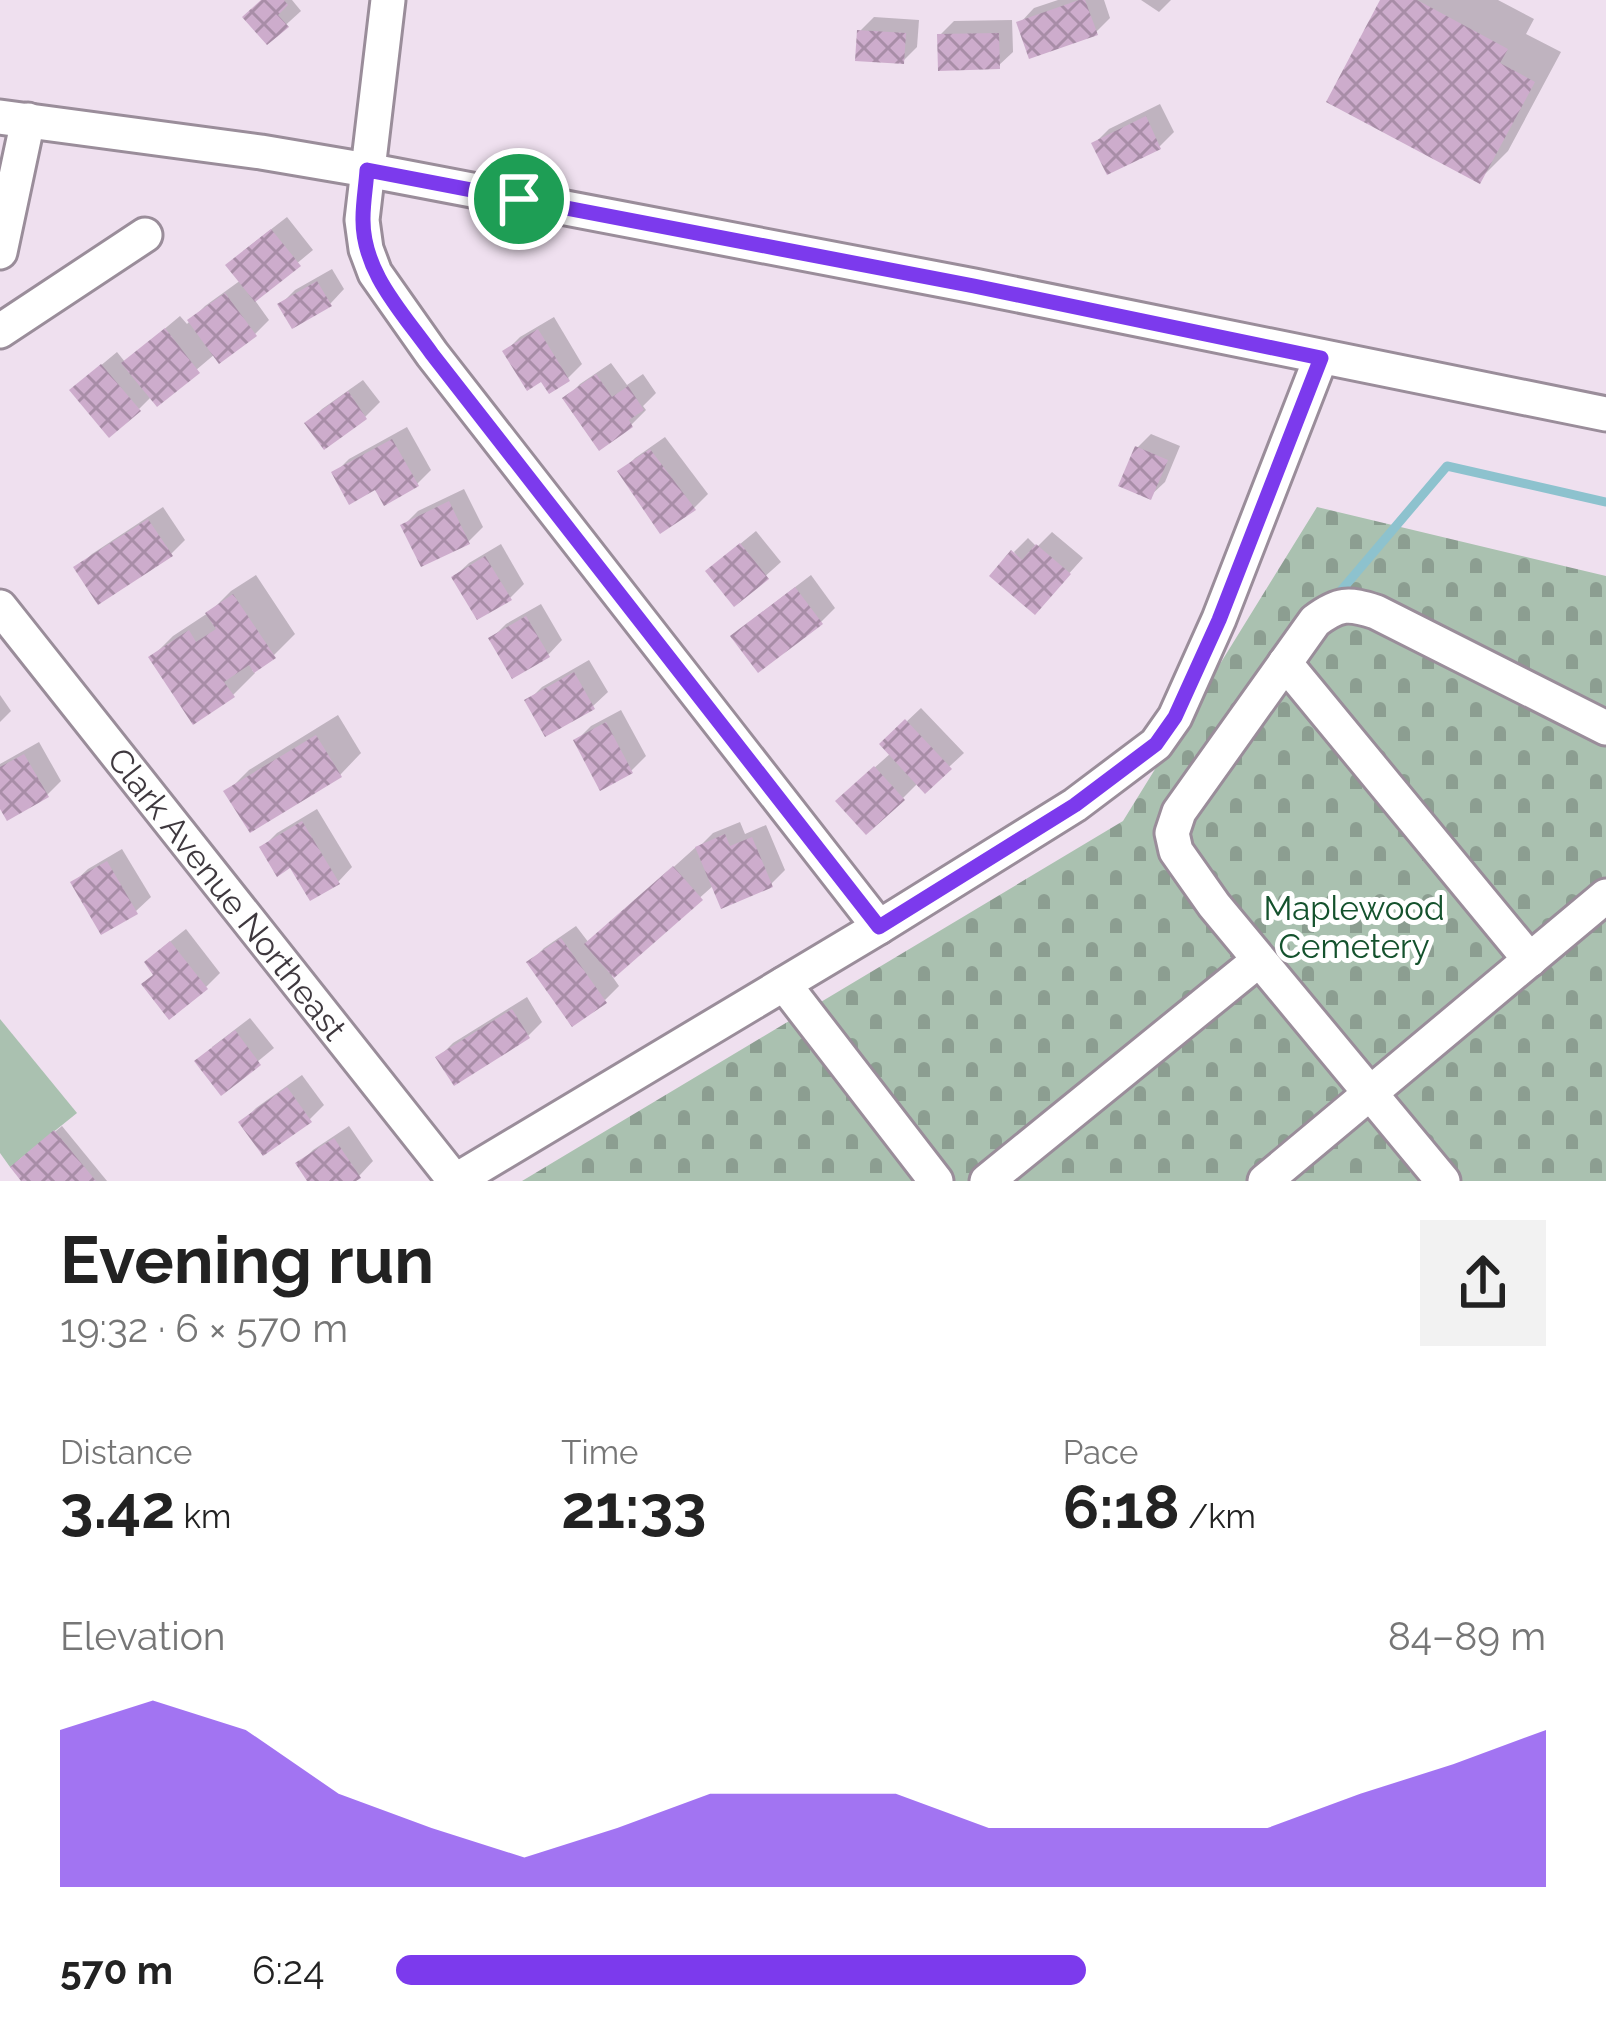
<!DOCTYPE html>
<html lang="en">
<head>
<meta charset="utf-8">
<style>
  body { margin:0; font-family:Raleway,sans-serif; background:#f2f2f2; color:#222; height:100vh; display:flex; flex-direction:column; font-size:45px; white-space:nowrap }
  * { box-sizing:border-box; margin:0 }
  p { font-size:39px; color:#767676 }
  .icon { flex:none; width:66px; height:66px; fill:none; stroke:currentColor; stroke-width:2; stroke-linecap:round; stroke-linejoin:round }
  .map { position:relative; height:1181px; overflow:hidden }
  .details { display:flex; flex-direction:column; background:#fff; flex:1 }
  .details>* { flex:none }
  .pin { position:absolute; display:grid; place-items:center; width:102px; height:102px; color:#fff; margin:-51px; border:6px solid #fff; border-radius:50%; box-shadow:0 3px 12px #0007 }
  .round { display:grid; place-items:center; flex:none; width:126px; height:126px; border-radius:0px; background:#f2f2f2 }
  .overview { display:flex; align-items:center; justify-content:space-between; height:204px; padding:0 60px }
  h1 { font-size:66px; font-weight:700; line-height:90px }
  .metrics { display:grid; grid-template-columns:repeat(3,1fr); gap:18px; height:204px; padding:12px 60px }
  .metrics div { display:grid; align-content:center }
  .metrics b { font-size:60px; font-weight:700 }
  .metrics small { font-size:33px; font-weight:400 }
  .metrics p { font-size:33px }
  .chart { height:336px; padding:24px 60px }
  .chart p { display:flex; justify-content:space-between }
  .chart svg { width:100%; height:216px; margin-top:12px; fill:#7c3aed; opacity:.7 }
  ul { padding:0 60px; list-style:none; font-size:39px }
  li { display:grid; grid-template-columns:192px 144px 1fr; align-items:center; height:90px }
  li i { height:30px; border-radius:15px; background:#7c3aed }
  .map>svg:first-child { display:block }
  .cemetery { fill:url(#cemetery-stones) }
  .pitch { fill:#aac1b0 }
  .shadow { fill:#0003 }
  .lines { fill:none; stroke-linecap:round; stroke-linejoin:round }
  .stream { stroke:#8dc2ce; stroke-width:9 }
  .building { fill:url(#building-cross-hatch) }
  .minor-casing { stroke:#9a8d9a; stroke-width:39 }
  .minor { stroke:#fff; stroke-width:33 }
  .route-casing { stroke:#fff; stroke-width:24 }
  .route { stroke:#7c3aed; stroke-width:15 }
  .labels { text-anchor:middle; stroke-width:10; stroke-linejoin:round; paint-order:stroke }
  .street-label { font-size:33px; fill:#3e383e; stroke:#fff }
  .park-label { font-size:33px; fill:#14522d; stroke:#fff }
</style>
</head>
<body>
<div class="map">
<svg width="1606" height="1181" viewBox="0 0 1606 1181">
  <defs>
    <pattern id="cemetery-stones" width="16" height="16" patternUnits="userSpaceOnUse" patternTransform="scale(3)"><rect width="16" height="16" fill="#aac1b0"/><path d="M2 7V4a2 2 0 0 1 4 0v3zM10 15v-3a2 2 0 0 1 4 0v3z" fill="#8c9e91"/></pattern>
    <pattern id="building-cross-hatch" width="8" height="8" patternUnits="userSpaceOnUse" patternTransform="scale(3)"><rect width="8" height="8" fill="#cdaccc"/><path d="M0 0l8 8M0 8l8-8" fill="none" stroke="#a88da7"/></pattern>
  </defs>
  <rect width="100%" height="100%" fill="#efe0ef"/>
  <path class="cemetery" d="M1317 507 1606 576V1181H522L1123 821Z"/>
  <path class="pitch" d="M0 1019 77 1113 10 1167 0 1153Z"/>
  <g class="shadow">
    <path d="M263 0H292L301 11 268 41Z"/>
    <path d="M1058 0H1104L1110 18 1096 32 1020 23 1034 8Z"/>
    <path d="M1141 0H1171L1159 12Z"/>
    <path d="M1384 0H1498L1534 19 1526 34 1561 52 1508 151 1479 180Z"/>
    <path d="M874 17 919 20 917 47 903 61 860 31Z"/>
    <path d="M1012 20 1013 52 998 66 940 35 954 21Z"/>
    <path d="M1160 104 1174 132 1160 146 1108 171 1094 144 1109 129Z"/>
    <path d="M287 217 313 250 254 299 269 320 255 334 215 354 157 403 152 396 139 409 87 377 117 352 125 362 180 316 187 324 205 306 241 280 243 251Z"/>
    <path d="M332 269 344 289 330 304H281L295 290Z"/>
    <path d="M554 317 582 364 568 378H542L506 351 520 337Z"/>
    <path d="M611 363 627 385 643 374 656 393 643 406 646 410 632 424 599 447 565 399 580 384Z"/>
    <path d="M363 380 380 402 365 417 324 446 308 423 322 409Z"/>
    <path d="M407 427 431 470 417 484 376 486 335 473 349 459Z"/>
    <path d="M1151 434 1180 446 1165 482 1150 496 1137 448Z"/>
    <path d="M665 437 708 494 694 508 621 472 635 458Z"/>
    <path d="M464 489 483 527 469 541 404 525 418 511Z"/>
    <path d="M163 507 185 540 171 554 77 568 92 554Z"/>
    <path d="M756 531 781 562 735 603 723 558Z"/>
    <path d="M1052 532 1083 558 1048 597 1014 552 1028 538 1037 547Z"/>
    <path d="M501 544 524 584 510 598 454 577 469 563Z"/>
    <path d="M256 575 295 634 274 655 252 670 255 673 233 695 152 657 173 636 211 611 231 591Z"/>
    <path d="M811 575 835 608 821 622 748 623Z"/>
    <path d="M541 604 562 640 548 655 492 638 506 624Z"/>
    <path d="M589 660 608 692 593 706 528 701 542 687Z"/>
    <path d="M0 695 11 711 0 722Z"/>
    <path d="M921 708 964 753 925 789 919 782 903 798 853 787 891 753 883 744Z"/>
    <path d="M621 710 646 756 632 770 601 787 577 740 591 726Z"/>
    <path d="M338 715 361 753 340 775 227 792 249 770Z"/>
    <path d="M39 742 61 781 47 795 0 803V764Z"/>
    <path d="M317 809 352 867 338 882 291 864 263 847 277 833Z"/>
    <path d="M740 822 745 834 766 825 785 870 771 884 714 885 612 976 619 986 605 1000 530 962 544 948 576 926 589 943 696 847 698 848 713 833Z"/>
    <path d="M122 849 151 897 136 911 73 883 88 869Z"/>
    <path d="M186 929 220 973 206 987 156 973 162 948Z"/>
    <path d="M527 997 542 1022 528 1036 439 1057 453 1043Z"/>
    <path d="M250 1018 274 1048 221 1092 212 1047Z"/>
    <path d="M302 1075 324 1105 310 1119 264 1152 242 1122 256 1108Z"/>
    <path d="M62 1126 107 1181H25L20 1161Z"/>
    <path d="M349 1126 373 1161 359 1176 299 1164 313 1150Z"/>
  </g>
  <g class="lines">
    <path class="stream" d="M1339 593 1447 466 1606 502"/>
  </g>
  <g class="building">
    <path d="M261 0H284L288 5 278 15 289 27 267 45 242 17Z"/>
    <path d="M1079 0H1085L1098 35 1029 59 1016 22Z"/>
    <path d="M1380 0H1417L1508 49 1500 63 1535 82 1480 184 1326 102Z"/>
    <path d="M857 30 906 33 904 64 855 61Z"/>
    <path d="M999 33 1000 69 938 71 937 34Z"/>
    <path d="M1146 116 1161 149 1107 175 1091 143Z"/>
    <path d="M271 229 301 266 255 302 225 265Z"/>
    <path d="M317 281 332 306 292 329 277 304Z"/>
    <path d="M225 293 257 336 219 364 187 320Z"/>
    <path d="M165 328 200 373 157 407 121 363Z"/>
    <path d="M538 329 570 381 549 394 541 382 527 391 502 351Z"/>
    <path d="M101 364 141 411 109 438 69 390Z"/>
    <path d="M596 374 612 397 628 386 644 410 629 420 633 427 599 451 562 398Z"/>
    <path d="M348 391 367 419 324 450 304 423Z"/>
    <path d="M392 439 419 486 384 506 375 490 349 505 331 472Z"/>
    <path d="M1135 446 1168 460 1151 500 1118 486Z"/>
    <path d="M650 449 696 510 660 534 617 471Z"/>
    <path d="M449 501 470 544 421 567 400 525Z"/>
    <path d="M148 519 173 556 98 605 73 567Z"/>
    <path d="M740 543 769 579 734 607 705 571Z"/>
    <path d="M1036 544 1071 574 1035 615 989 576 1011 550 1022 560Z"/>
    <path d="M485 556 512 600 477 620 451 577Z"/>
    <path d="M795 587 823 624 758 673 730 636Z"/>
    <path d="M233 594 276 658 254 673 249 665 224 682 235 697 193 725 148 657 189 630 196 642 216 629 205 613Z"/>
    <path d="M526 616 550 657 512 679 488 638Z"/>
    <path d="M574 672 595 709 545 737 524 700Z"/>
    <path d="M905 719 952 769 925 794 879 744Z"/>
    <path d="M606 722 633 773 600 791 573 740Z"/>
    <path d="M316 735 342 777 250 833 223 791Z"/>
    <path d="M24 754 49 797 7 821 0 809V767Z"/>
    <path d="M874 766 905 800 866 835 835 801Z"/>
    <path d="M302 821 340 884 310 901 290 868 277 877 259 847Z"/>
    <path d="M725 834 730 846 752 837 773 887 721 909 695 847Z"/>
    <path d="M107 861 138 914 101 935 70 882Z"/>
    <path d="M673 866 703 900 614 978 584 944Z"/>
    <path d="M561 938 607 1003 572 1027 526 962Z"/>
    <path d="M170 941 208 989 169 1020 141 984 153 975 144 962Z"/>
    <path d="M512 1009 530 1038 454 1086 435 1057Z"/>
    <path d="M235 1030 261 1065 221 1096 194 1061Z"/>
    <path d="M287 1087 312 1122 263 1156 238 1122Z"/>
    <path d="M54 1130 96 1181H21L10 1167Z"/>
    <path d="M334 1138 361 1178 356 1181H307L295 1163Z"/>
  </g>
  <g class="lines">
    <defs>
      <g id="minor">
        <path d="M388 0 362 220 366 249 375 273 432 354 879 927"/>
        <path d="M0 117 261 152 367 170 974 286 1606 414"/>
        <path d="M0 252 28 120"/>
        <path d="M0 331 145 235"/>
        <path id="s1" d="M0 607 455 1181"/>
        <path d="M1285 663 1530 960"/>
        <path d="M784 984 936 1181"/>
        <path d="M455 1181 879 927 1075 805 1156 744 1175 717 1219 619 1321 357"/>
        <path d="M987 1181 1259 960"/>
        <path d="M1265 1181 1606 896"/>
        <path d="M1443 1181 1214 905 1176 851 1172 833 1179 812 1315 621C1339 603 1348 603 1376 612L1606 728"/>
      </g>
    </defs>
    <use href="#minor" class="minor-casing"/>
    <use href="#minor" class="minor"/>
  </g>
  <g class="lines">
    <defs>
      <path id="route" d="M367 170 974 286 1321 358 1219 620 1175 717 1156 744 1075 805 879 927 432 354C403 313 362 272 363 218 363 202 366 186 367 170Z"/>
    </defs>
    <use href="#route" class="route-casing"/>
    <use href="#route" class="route"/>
  </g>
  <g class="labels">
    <g class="street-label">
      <text dy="12" stroke="none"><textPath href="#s1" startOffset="366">Clark Avenue Northeast</textPath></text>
    </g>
    <g class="park-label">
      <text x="1354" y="920">Maplewood<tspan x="1354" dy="38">Cemetery</tspan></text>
    </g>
  </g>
</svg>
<div class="pin" style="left:519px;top:199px;background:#1e9e55"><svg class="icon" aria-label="arrive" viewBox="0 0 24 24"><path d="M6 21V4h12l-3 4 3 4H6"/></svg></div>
</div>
<section class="details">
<div class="overview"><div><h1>Evening run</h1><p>19:32 · 6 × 570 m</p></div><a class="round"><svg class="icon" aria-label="share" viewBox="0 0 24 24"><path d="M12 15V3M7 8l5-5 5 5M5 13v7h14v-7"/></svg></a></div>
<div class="metrics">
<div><p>Distance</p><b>3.42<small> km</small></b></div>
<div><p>Time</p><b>21:33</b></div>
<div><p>Pace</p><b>6:18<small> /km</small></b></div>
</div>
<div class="chart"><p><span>Elevation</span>84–89 m</p>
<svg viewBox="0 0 160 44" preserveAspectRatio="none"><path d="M0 44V12L10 6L20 12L30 25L40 32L50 38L60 32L70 25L80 25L90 25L100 32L110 32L120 32L130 32L140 25L150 19L160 12V44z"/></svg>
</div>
<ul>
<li><b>570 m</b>6:24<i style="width:60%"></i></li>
</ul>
</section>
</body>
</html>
